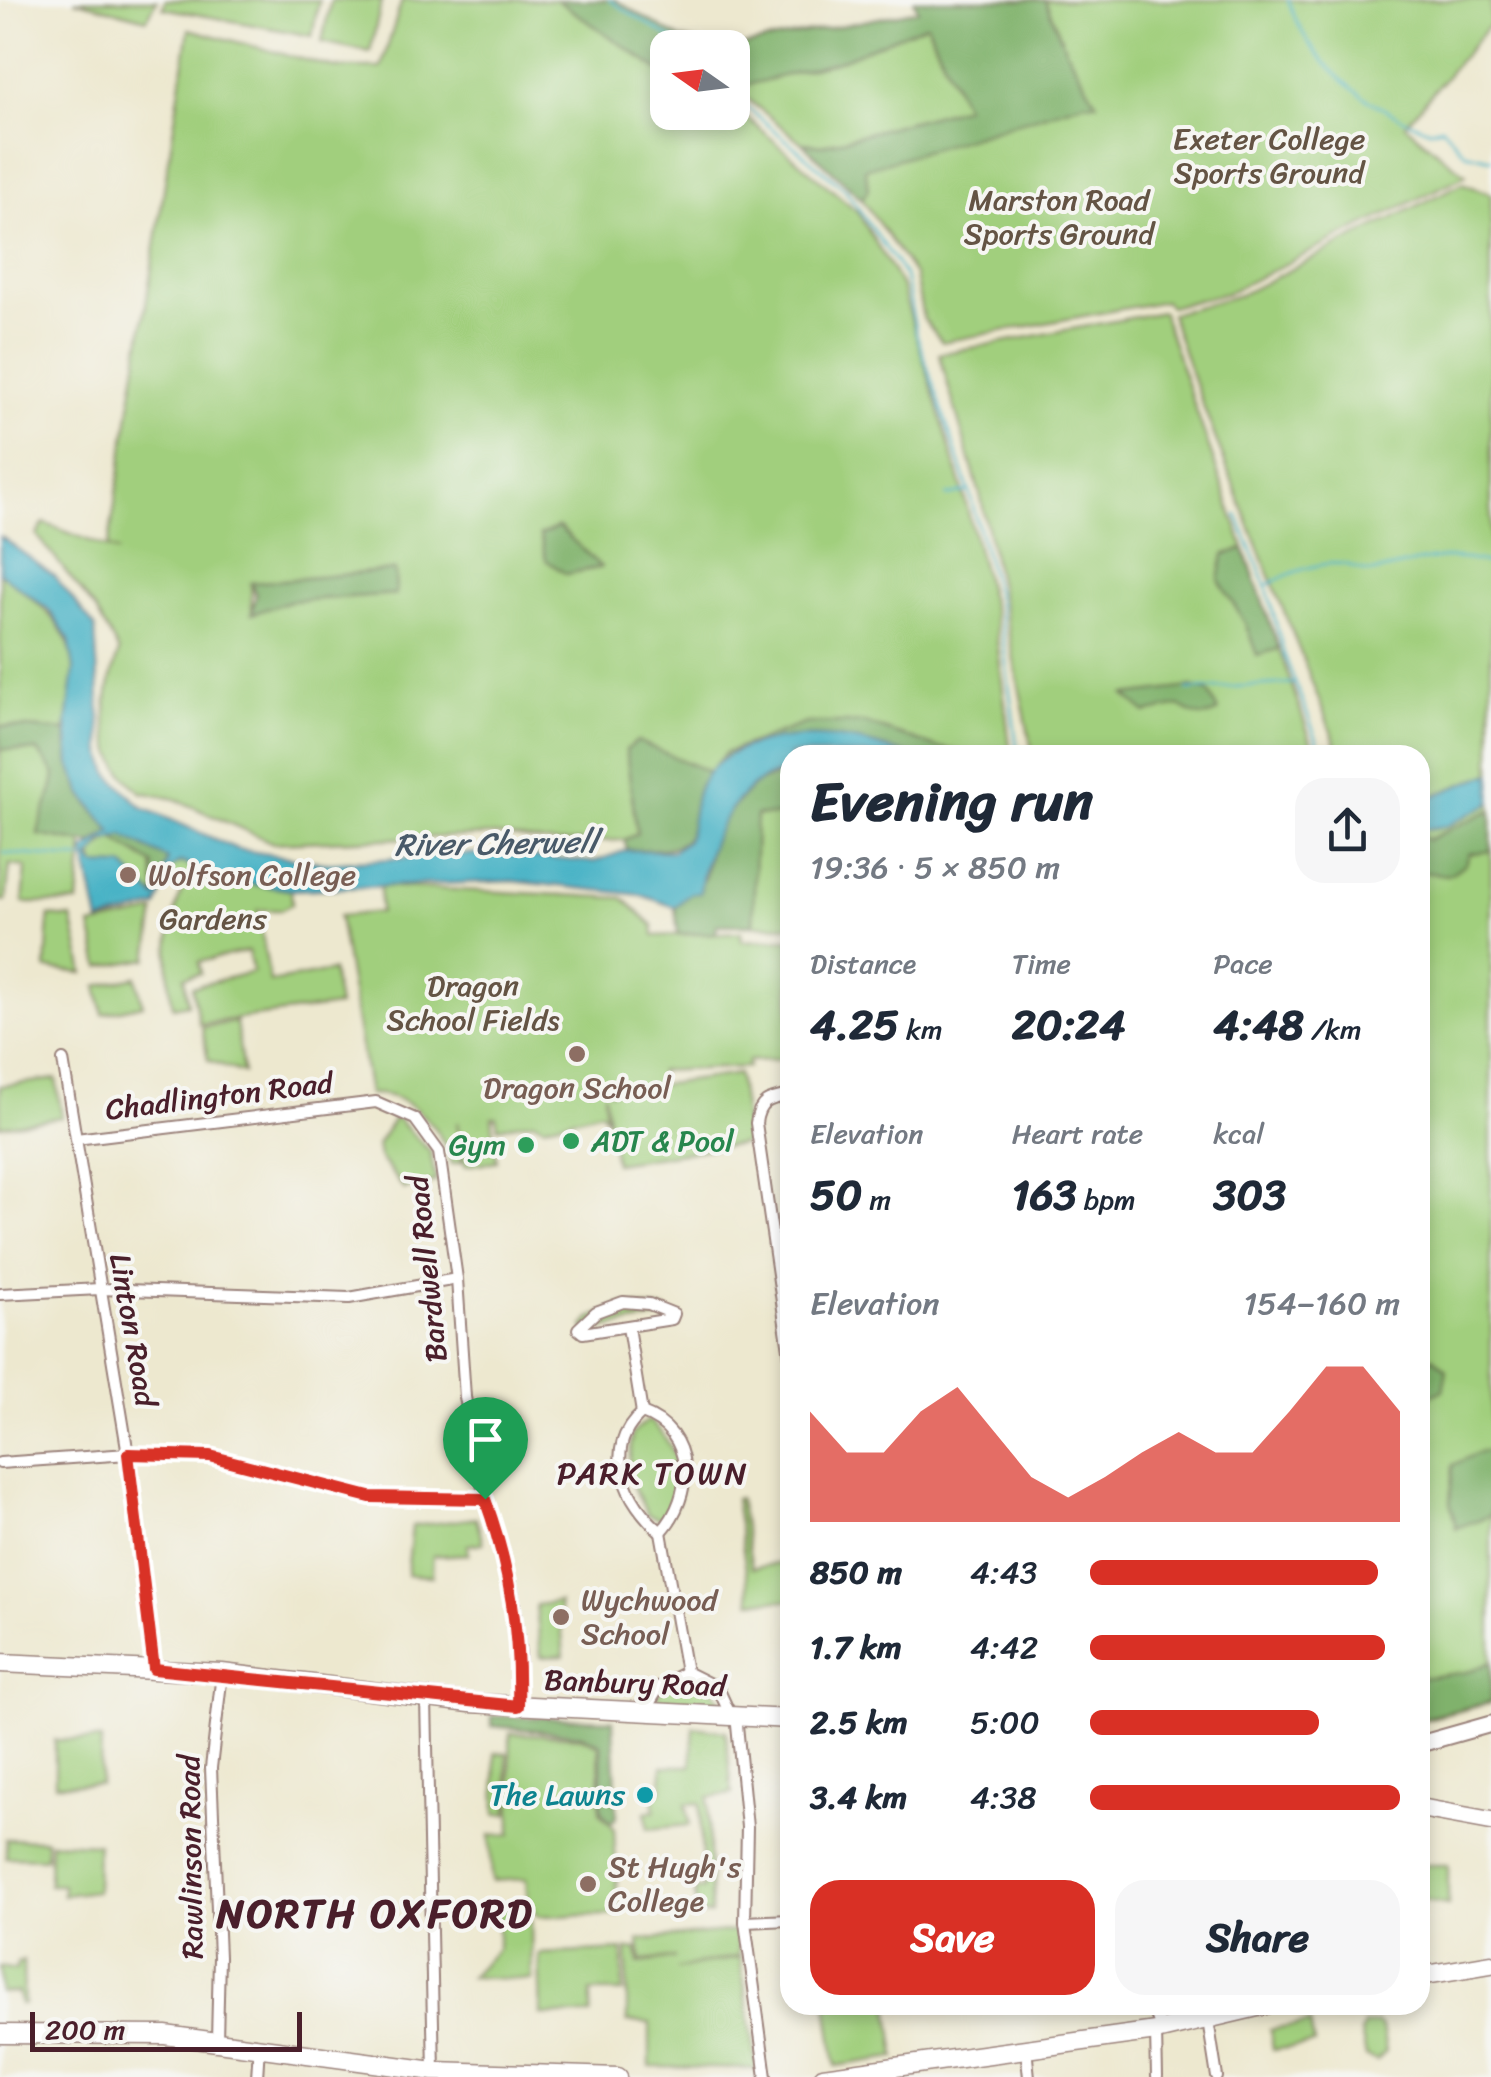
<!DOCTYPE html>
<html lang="en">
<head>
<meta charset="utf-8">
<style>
  body { margin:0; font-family:Sriracha,sans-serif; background:#f6f6f7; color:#1f2937; height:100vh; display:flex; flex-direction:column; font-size:38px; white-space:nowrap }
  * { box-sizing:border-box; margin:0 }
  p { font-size:32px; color:#747a83 }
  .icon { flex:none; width:55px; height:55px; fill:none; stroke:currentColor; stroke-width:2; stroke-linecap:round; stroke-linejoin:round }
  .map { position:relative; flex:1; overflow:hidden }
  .sheet { position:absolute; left:780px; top:745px; width:650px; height:1270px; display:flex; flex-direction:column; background:#fff; border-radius:30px; box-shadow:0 5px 15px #0003 }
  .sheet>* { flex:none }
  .needle { width:65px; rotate:284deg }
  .fabs { position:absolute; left:650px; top:30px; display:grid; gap:20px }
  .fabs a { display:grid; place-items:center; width:100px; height:100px; border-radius:20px; background:#fff; box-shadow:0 5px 15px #0003; font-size:50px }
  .scale { position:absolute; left:30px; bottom:25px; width:272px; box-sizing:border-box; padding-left:10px; border:5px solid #4a1f2b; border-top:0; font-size:28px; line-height:35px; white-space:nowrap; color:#4a1f2b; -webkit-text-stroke:8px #f6f6f2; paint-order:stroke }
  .pin { position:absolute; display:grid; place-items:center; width:85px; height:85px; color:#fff; margin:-102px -42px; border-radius:50% 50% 50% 0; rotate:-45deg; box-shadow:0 0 10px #0007 }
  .pin .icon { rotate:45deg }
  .round { display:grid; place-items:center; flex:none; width:105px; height:105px; border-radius:30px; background:#f6f6f7 }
  .head { display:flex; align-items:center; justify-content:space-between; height:170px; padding:0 30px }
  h1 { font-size:55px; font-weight:800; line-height:75px }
  .stats { display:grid; grid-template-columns:repeat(3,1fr); gap:15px; height:170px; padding:10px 30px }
  .stats div { display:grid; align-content:center }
  .stats b { font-size:42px; font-weight:800 }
  .stats small { font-size:28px; font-weight:400 }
  .stats p { font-size:28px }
  .chart { height:280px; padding:20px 30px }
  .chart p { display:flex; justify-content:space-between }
  .chart svg { width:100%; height:180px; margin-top:10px; fill:#d93025; opacity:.7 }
  .action { display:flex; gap:20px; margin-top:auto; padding:20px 30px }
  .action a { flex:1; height:115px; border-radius:30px; background:#d93025; color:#fff; font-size:40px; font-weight:800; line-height:115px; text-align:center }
  .action a+a { background:#f6f6f7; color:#1f2937 }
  ul { padding:0 30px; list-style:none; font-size:32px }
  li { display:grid; grid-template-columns:160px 120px 1fr; align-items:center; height:75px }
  li i { height:25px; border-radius:12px; background:#d93025 }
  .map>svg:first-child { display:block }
  .green { fill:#a1cf7d; stroke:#767754; stroke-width:2.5; fill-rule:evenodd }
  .forest { fill:#80b26c; stroke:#65684c; stroke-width:2.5 }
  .water { fill:#48b3c6; stroke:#496978; stroke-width:2.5; fill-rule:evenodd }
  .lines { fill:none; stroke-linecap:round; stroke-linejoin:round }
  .stream { stroke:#48b3c6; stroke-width:2.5 }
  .street-casing { stroke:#9c847d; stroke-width:14 }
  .secondary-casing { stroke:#9c847d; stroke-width:19 }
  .primary-casing { stroke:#9c847d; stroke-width:21 }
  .street { stroke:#fff; stroke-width:10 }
  .secondary { stroke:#fff; stroke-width:15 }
  .primary { stroke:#fff; stroke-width:18 }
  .route-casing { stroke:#fff; stroke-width:20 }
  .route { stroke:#d93025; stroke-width:12 }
  .education-dot { fill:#8d6e63; stroke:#f6f6f2; stroke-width:4 }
  .leisure-dot { fill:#2e9e5b; stroke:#f6f6f2; stroke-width:4 }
  .culture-dot { fill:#0f9aa8; stroke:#f6f6f2; stroke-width:4 }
  .labels { text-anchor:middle; stroke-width:8; stroke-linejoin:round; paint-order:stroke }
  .park-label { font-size:30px; fill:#645444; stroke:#f6f6f2 }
  .education-label { font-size:30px; fill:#785e54; stroke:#f6f6f2; text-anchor:start }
  .street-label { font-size:30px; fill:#4a1f2b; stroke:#f6f6f2 }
  .leisure-label { font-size:30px; fill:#27864d; stroke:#f6f6f2; text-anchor:start }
  .culture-label { font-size:30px; fill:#0d838f; stroke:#f6f6f2; text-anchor:end }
  .water-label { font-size:32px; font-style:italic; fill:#495a69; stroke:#f6f6f2 }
  .neighbourhood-label { font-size:32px; letter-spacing:2.5px; fill:#4a1f2b; stroke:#f6f6f2 }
  .district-label { font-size:40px; font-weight:bold; letter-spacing:2.5px; fill:#4a1f2b; stroke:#f6f6f2 }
</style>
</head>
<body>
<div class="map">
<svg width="1491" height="2077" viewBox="0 0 1491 2077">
  <rect width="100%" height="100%" fill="#f6f6f2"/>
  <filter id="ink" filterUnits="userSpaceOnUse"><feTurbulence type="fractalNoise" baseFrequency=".01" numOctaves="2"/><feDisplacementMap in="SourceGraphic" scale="20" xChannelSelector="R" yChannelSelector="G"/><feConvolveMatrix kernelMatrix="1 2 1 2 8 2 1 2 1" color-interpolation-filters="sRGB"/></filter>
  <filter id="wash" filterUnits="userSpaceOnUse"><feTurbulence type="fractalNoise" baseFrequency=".0048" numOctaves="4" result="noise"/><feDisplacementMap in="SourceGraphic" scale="40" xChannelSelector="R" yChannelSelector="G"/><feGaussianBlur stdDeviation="2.25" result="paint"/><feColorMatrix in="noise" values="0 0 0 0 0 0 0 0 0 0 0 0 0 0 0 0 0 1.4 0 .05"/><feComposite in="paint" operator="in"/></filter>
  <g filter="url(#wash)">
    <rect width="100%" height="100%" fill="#ede8cf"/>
    <g class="green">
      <path d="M74 0H157L147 19Z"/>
      <path d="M165 0H319L312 36 163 8Z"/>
      <path d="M331 0H382L370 52 322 42Z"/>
      <path d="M402 0H557L667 76 668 112H732L733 106 857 211 901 285 962 488 994 614 1011 755H977L915 744 865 724 710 772 637 742 626 750 637 834 624 840 554 843 496 835 273 843 175 799 141 792C96 755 101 702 119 652L95 609 37 535 44 523 119 552 108 548 189 29 336 68H381ZM558 527 600 567V568L566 574 540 536ZM394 570 395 594 289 601 252 612 251 583Z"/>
      <path d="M1045 0H1491V23L1405 125 1466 175 1227 293 1170 307 1165 301 942 342 923 318 915 276 862 199 869 187 864 169 1085 102H1096L1066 50Z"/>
      <path d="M926 23 965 107 822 145 802 143 734 88 838 61Z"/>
      <path d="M1462 183 1491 194V773L1420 801V755H1340C1285 608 1221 463 1170 314L1240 295Z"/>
      <path d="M1162 312 1316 755H1033L981 498 939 354Z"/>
      <path d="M0 573C38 603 79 629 74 684 72 700 67 715 66 731L0 726Z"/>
      <path d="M0 749 38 751 55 774C53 797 42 812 38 834L83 843 78 903H23L26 867 10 865 6 901 0 900Z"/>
      <path d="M1491 803V1703L1420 1721V830L1447 826Z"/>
      <path d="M756 814 790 816V926L753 925Z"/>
      <path d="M112 838 153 864 156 898C126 880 137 868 94 865L92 853Z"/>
      <path d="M181 861 222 880 291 890 292 904 280 910H258L270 982 332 971 338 1006 199 1024 192 987 253 972 248 951 199 962 201 973 184 977 188 1004 173 1007C165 965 167 933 181 892L166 884 171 868Z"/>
      <path d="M380 886 623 898 653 925 654 936 741 932 742 941 790 939V1059L748 1061V1067L659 1071V1084L609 1092 738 1074 748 1143 615 1163 604 1093 606 1118 601 1111 544 1126 534 1121 498 1127 496 1117H492L497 1161 465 1166 457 1122 462 1162 452 1164C441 1127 410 1092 369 1094L339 916 380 912Z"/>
      <path d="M155 912 148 959 100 967 91 926Z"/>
      <path d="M49 916 72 918 84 973 46 969Z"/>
      <path d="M136 977 143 1005 103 1014 97 986Z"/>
      <path d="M236 1022 243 1073 208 1060 202 1027Z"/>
      <path d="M56 1079 62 1117 0 1126V1086Z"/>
      <path d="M395 1117 430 1151 436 1181 404 1189 379 1157 377 1145Z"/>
      <path d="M622 1305 666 1310V1317L586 1331 584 1327 591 1318Z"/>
      <path d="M648 1420C675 1439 699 1499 660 1519L647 1514 628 1475 632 1434Z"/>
      <path d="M739 1498 752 1568 790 1562V1600L751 1601 735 1499Z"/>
      <path d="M476 1518 483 1543 468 1545V1554L433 1556 432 1576 407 1575 412 1526Z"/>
      <path d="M559 1602 564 1656 541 1657 536 1605Z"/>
      <path d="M686 1677 708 1682 726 1709 654 1702 659 1692Z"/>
      <path d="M694 1727 726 1731 732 1794 708 1797 711 1914 696 1915 695 1889H703L700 1803 686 1804 690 1825 648 1829 646 1812 655 1810 653 1798 662 1789V1766H691Z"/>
      <path d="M510 1733 582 1737 599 1745 600 1813 614 1828 618 1915 538 1916 528 1904 526 1879 492 1881 490 1835 511 1834Z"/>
      <path d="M55 1740H101L100 1784H55Z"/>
      <path d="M495 1753H507L508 1814H496Z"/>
      <path d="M6 1839 46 1840V1858L6 1857Z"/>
      <path d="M50 1842 97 1844 96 1891 63 1895V1885H49Z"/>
      <path d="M1424 1865H1448V1905L1424 1901Z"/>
      <path d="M523 1908 531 1921 532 1980 470 1977 498 1948V1909Z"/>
      <path d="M736 1931 739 1956 676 1969 740 1957 757 2069 650 2067V2023L627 2022V1950L637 1949 639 1963 675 1958 641 1961 639 1940Z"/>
      <path d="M623 1950V1992H591V2015H541L539 1954Z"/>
      <path d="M23 1961 24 2004H20L18 1992 0 1993V1967L16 1970 17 1963Z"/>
      <path d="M827 2005H889L896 2057 836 2066Z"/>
      <path d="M1310 2023 1314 2044 1273 2050 1270 2030Z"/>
      <path d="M1377 2023 1382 2027 1386 2051 1377 2061 1366 2056 1361 2033 1364 2025Z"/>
    </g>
    <g class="forest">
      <path d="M557 0H615L681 39 716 47 668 48 667 76Z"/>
      <path d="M914 0H1045L1066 50 1097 103 1085 102 865 169 869 188 862 199 802 143 823 145 965 107 927 24 838 61 733 89 732 48 918 10Z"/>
      <path d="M559 527 601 567 566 574 546 560 540 535Z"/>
      <path d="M1244 549 1279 649 1257 655 1245 623 1219 580 1224 554Z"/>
      <path d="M395 570 396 594 289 601 252 614 256 595 251 583Z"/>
      <path d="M1191 687 1208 691 1218 711C1205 722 1192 714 1179 706L1146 713 1125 695Z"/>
      <path d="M806 723H865L936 747 977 755H912L837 738 778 739 700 784C691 850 690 849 627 850L624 840 637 834 626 750 637 741 709 772 725 753Z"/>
      <path d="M0 726 66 731 70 765 82 795 112 832 91 844 38 835C41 812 53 797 55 774L38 751 0 749Z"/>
      <path d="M790 771V816L756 815 753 925H717L716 933 678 934 675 907 704 880 711 845 725 816 755 783Z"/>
      <path d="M1491 810V851L1469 854 1466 864 1448 875 1420 872V834L1427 840Z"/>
      <path d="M123 836 145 844 168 859 156 898 153 864 112 838Z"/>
      <path d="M1433 1357 1447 1370 1443 1390 1429 1397 1420 1394V1368Z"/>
      <path d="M1481 1451 1491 1452V1515L1456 1528 1450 1501 1453 1465Z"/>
      <path d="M1491 1662V1702L1420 1719V1678L1467 1672Z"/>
      <path d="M492 1716 613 1720 617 1817 611 1823 601 1811V1744L582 1735 492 1726Z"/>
    </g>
    <g class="water">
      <path d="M0 536 54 576 95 627 102 752 109 774 142 807 237 849 324 863 484 853 593 862 627 850 673 851 687 840C694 821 692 797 702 781 729 736 806 732 852 740 873 743 891 751 912 755H790V771C733 777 704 850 700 893H691L675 907 641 895 512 881 291 890 222 880 181 862 171 868 157 907 99 922 84 851 112 832 83 795 70 765 67 723 74 669 69 640 49 610 0 573ZM123 836 168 859 156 898 124 866 94 865 90 858 103 842Z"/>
      <path d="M1491 773V803L1447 826 1420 830V801Z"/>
    </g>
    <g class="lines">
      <g class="stream">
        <path d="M609 0 687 48"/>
        <path d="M1288 0C1310 66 1367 107 1430 130L1442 127 1465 153 1491 159"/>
        <path d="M732 95 845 189 905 276 916 333 969 491 998 601 1018 755"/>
        <path d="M947 496 969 491"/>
        <path d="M1237 515 1266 585 1284 654 1323 755"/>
        <path d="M1268 585C1287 573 1321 561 1344 564 1355 566 1363 574 1374 572 1427 561 1434 551 1491 564"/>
        <path d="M1187 690 1295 683"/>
        <path d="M4 853 84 859"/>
      </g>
    </g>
  </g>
  <g filter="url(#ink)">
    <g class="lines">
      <defs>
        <g id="street">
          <path d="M63 1060 128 1454 154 1669"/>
          <path d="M790 1095C770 1099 759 1100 756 1123L790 1357"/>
          <path d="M76 1139 376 1102 415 1119 439 1152 457 1279 465 1397 485 1499 512 1590 520 1653 518 1706"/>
          <path d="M0 1294 100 1289 349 1298 457 1279"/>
          <path d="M623 1302 649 1304 674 1314 672 1319 583 1333 578 1329 596 1312Z"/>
          <path d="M628 1327 642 1413"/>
          <path d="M642 1413C696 1432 694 1496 661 1532 626 1503 600 1449 642 1413Z"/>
          <path d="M0 1463 128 1454 210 1456 370 1497 485 1499"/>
          <path d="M661 1532 686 1672"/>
          <path d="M426 1699 434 2071"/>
          <path d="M646 1709 660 1686 686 1672 718 1688 730 1714"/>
          <path d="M736 1715 747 1827 745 1922 766 2077"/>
          <path d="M745 1922 790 1920"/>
          <path d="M892 2005V2006"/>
          <path d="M1152 2005 1162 2030"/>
          <path d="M1208 2020 1217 2077"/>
          <path d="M1156 2031 1157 2077"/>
          <path d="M217 2040 219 1957 211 1768 222 1673"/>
          <path d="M1026 2048 1029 2077"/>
          <path d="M257 2077 259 2046"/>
        </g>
        <path id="secondary" d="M1420 1744 1491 1724"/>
        <g id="primary">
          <path d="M0 1663 222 1673 470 1703 790 1719"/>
          <path d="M1420 1808 1491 1821"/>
          <path d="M1420 1976 1491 1964"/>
          <path d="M0 2034 165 2035 434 2071 618 2077"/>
          <path d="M823 2077 1156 2031 1266 2005"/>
        </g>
      </defs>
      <use href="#street" class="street-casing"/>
      <use href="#secondary" class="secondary-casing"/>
      <use href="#primary" class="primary-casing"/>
      <use href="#street" class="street"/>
      <use href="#secondary" class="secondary"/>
      <use href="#primary" class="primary"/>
    </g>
  </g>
  <g class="lines" filter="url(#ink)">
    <defs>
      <path id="route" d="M128 1454 210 1456 370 1497 485 1499C510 1568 520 1633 518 1706L154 1669Z"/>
    </defs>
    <use href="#route" class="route-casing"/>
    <use href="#route" class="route"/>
  </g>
  <g class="education-dot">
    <circle cx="128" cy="875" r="10"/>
    <circle cx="577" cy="1054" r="10"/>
    <circle cx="561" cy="1617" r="10"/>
    <circle cx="588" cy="1884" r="10"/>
  </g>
  <g class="leisure-dot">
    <circle cx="571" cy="1141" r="10"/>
    <circle cx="526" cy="1145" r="10"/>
  </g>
  <circle class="culture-dot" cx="645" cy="1795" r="10"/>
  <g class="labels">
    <g class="park-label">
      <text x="1269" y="149">Exeter College<tspan x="1269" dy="34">Sports Ground</tspan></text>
      <text x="1059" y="210">Marston Road<tspan x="1059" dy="34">Sports Ground</tspan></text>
      <text x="213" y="929">Gardens</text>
      <text x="473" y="996">Dragon<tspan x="473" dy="34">School Fields</tspan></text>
    </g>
    <g class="education-label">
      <text x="148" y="885">Wolfson College</text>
      <text x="577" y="1098" text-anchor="middle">Dragon School</text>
      <text x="581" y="1610">Wychwood<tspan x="581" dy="34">School</tspan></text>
      <text x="608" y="1877">St Hugh's<tspan x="608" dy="34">College</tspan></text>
    </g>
    <g class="street-label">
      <text transform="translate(219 1096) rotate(-7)" y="10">Chadlington Road</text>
      <text transform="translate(427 1269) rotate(-96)" y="10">Bardwell Road</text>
      <text transform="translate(133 1330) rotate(80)" y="10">Linton Road</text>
      <text transform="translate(635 1683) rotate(2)" y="10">Banbury Road</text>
      <text transform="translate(191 1857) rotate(-91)" y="10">Rawlinson Road</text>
    </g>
    <g class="leisure-label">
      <text x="591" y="1151">ADT &amp; Pool</text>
      <text x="506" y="1155" text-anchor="end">Gym</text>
    </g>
    <g class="culture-label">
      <text x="625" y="1805">The Lawns</text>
    </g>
    <g class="water-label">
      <text transform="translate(496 843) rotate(-1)" y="11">River Cherwell</text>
    </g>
    <g class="neighbourhood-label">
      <text x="653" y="1484">PARK TOWN</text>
    </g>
    <g class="district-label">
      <text x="375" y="1927">NORTH OXFORD</text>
    </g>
  </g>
</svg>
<div class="fabs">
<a><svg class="needle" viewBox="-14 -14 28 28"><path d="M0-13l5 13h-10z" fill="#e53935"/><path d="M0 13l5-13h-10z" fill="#747a83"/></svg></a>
</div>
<div class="scale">200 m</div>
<div class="pin" style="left:485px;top:1499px;background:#1e9e55"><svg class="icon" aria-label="arrive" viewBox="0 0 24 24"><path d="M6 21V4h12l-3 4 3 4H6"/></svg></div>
<section class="sheet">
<div class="head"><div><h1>Evening run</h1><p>19:36 · 5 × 850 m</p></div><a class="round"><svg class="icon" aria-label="share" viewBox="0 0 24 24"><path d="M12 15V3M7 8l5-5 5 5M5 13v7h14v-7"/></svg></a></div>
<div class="stats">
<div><p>Distance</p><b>4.25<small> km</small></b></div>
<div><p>Time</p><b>20:24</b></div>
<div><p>Pace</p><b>4:48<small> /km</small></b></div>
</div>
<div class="stats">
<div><p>Elevation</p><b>50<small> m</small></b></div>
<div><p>Heart rate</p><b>163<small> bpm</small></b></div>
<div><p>kcal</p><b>303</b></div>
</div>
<div class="chart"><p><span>Elevation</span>154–160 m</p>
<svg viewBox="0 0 160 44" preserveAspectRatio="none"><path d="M0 44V17L10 27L20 27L30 17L40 11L50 22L60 33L70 38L80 33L90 27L100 22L110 27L120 27L130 17L140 6L150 6L160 17V44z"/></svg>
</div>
<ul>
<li><b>850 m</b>4:43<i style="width:93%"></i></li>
<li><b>1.7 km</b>4:42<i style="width:95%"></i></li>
<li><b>2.5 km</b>5:00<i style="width:74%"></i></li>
<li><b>3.4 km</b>4:38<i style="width:100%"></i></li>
</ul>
<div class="action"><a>Save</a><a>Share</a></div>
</section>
</div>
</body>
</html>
